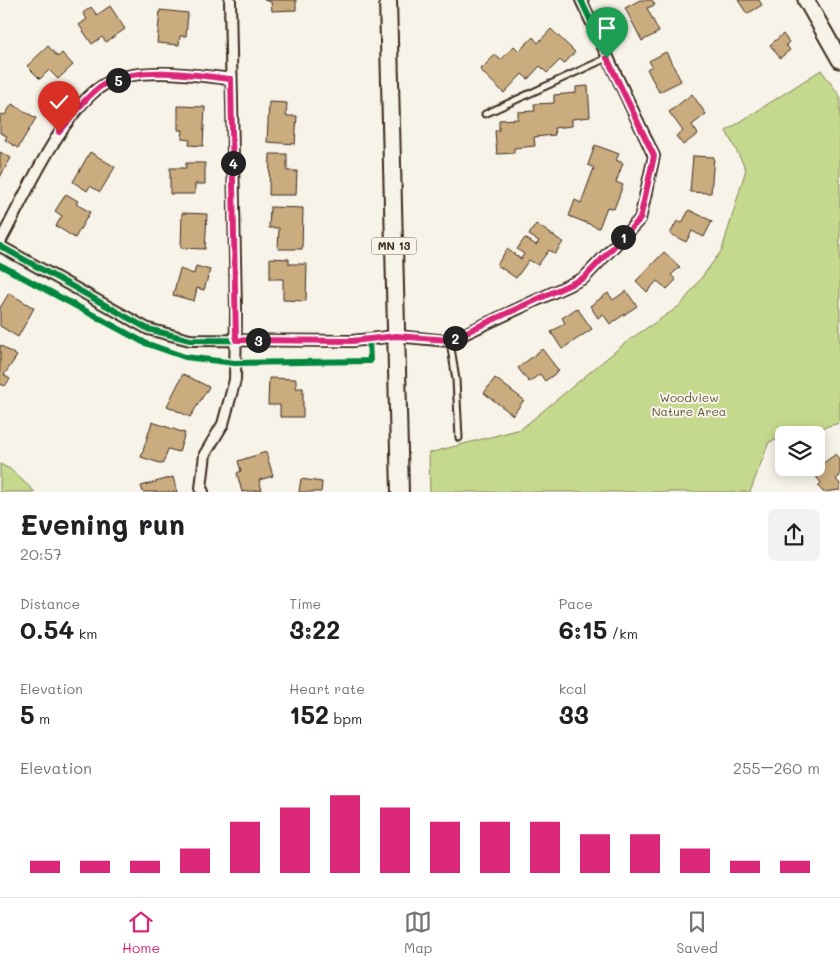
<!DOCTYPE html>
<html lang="en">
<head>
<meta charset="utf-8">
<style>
  body { margin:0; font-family:Mali,sans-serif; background:#f2f2f2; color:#202124; height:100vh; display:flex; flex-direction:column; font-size:19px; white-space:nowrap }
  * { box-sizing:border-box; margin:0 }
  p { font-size:16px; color:#757577 }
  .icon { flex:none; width:28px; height:28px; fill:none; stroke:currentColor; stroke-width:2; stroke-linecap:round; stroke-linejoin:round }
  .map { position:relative; height:492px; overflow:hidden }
  .details { display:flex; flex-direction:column; background:#fff; flex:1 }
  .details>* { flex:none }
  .fabs { position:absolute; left:775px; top:426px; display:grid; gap:10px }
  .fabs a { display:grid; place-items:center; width:50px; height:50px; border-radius:8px; background:#fff; box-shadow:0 2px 12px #0003; font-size:25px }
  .pin { position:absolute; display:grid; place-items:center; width:42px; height:42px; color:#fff; margin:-51px -21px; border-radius:50% 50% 50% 0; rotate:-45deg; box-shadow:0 0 5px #0007 }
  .pin .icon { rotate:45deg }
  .km { position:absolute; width:25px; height:25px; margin:-12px; border-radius:50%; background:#222; color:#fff; font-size:14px; line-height:25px; text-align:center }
  .round { display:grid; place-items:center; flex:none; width:52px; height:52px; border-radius:8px; background:#f2f2f2 }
  .summary { display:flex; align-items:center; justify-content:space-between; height:85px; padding:0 20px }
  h1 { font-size:28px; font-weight:700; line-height:38px }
  .metrics { display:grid; grid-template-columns:repeat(3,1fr); gap:8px; height:85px; padding:5px 20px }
  .metrics div { display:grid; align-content:center }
  .metrics b { font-size:25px; font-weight:700 }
  .metrics small { font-size:14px; font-weight:400 }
  .metrics p { font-size:14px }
  .chart { height:140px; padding:10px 20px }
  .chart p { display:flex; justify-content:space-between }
  .chart svg { width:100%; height:90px; margin-top:5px; stroke:#db2777; stroke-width:6 }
  .tab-bar { display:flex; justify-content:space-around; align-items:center; height:70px; border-top:1px solid #e0e0e0; background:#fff; font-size:14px; color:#757577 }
  .tab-bar a { display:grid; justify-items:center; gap:2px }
  .tab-bar .on { color:#db2777 }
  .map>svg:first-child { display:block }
  .green { fill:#c5d98e; stroke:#808256 }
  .building { fill:#caac7f; stroke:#3b2a1e }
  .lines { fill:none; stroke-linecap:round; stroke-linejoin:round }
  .lane-casing { stroke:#3b2a1e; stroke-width:9 }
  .street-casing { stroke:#3b2a1e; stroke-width:14 }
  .secondary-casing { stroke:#3b2a1e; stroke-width:19 }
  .primary-casing { stroke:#3b2a1e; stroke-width:20 }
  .lane { stroke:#f7f3e8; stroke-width:5 }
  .street { stroke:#f7f3e8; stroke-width:10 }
  .secondary { stroke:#f7f3e8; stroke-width:15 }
  .primary { stroke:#f7f3e8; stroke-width:16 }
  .cycleway-casing { stroke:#f7f3e8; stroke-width:9 }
  .cycleway { stroke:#00873e; stroke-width:6 }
  .route-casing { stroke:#fff; stroke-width:10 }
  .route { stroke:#db2777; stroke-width:6 }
  .labels { text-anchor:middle; stroke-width:4; stroke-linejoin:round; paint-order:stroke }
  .shield { fill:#f7f3e8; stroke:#73665b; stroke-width:1 }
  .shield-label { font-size:11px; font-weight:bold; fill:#3b2a1e }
  .park-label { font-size:12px; fill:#5e563a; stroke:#f7f3e8 }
</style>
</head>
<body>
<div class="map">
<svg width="840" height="492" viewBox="0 0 840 492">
  <rect width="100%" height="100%" fill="#f7f3e8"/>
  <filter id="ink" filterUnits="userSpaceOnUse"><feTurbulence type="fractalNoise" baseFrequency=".02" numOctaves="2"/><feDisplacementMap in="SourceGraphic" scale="10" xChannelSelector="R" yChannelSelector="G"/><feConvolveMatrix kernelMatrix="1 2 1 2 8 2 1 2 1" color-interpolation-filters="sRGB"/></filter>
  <g filter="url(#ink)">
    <g class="green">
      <path d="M821 70 840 96V423L793 435H784V438L769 442 750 492H430L429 453 521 429 629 340 681 305 722 250 746 169 726 131Z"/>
      <path d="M0 464 10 469 35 492H0Z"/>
    </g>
    <g class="building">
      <path d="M264 0H296V10L272 11 271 2Z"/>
      <path d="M640 0H652L655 5 647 8 659 32 642 41 625 8Z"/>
      <path d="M738 0H759L762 5 747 14Z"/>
      <path d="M110 6 125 29 106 42 102 37 92 44 79 25 87 19 83 13 91 7 97 15Z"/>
      <path d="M160 10 188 13 186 36H180L179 45 157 43Z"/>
      <path d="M551 29 575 52 564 64 560 60 547 73 540 66 528 79 522 74 504 93 480 70 495 55 501 60 514 46 519 51 533 37 538 43Z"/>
      <path d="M783 34 789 42 786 45 790 50 780 58 770 45Z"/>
      <path d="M48 46 58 57 62 53 73 65 58 79 49 70 40 79 27 66Z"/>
      <path d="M666 52 681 81 659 92 647 69 652 66 649 61Z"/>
      <path d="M588 86 590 117 572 119V126L554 128 555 135 534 137 535 146 514 148V153L497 154 495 131 499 130V120L518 119V112L535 111 534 104 554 103V95L576 93V87Z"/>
      <path d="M692 94 706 114 692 125 698 134 683 145 676 136 683 131 669 112Z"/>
      <path d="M269 102 287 103 286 116H297L295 144 267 142Z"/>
      <path d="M12 104 36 118 18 148 5 140 7 136 0 133V117L2 114 5 115Z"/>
      <path d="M178 106 205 107 203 146 189 145 190 140 182 139 183 130H178Z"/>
      <path d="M595 145 619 154 616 160 623 163 616 182 623 185 614 209 607 207 599 228 569 216 575 200 581 203 594 168 588 165Z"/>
      <path d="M0 152 11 158 0 177Z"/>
      <path d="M90 152 115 167 100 192 90 186 87 191 73 182Z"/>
      <path d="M270 154H287V171H297L296 195H269Z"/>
      <path d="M693 156 714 157 711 193 690 192Z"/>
      <path d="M186 163H205V184H195V194H170V168H186Z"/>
      <path d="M66 194 78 201 76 204 90 212 75 238 56 226 62 216 55 211Z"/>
      <path d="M270 207 303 208 302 249H278L279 228H269Z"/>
      <path d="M689 210 712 221 704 237 692 231 686 242 670 234 677 221 682 223Z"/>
      <path d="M182 213 207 214 205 249 181 248Z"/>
      <path d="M536 224 563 242 555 254 549 250 538 265 529 260 516 278 497 265 507 249 521 259 524 254 517 249 525 238 536 245 539 241 529 235Z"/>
      <path d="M664 252 680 267 671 275 676 280 667 289 657 281 647 292 636 281Z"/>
      <path d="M270 258 289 259V264H307L306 301 283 300V279H270Z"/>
      <path d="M196 266 210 270 204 290 197 288 194 301 173 295 180 269 194 274Z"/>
      <path d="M626 291 637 306 610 324 603 314 598 318 590 306 608 293 613 300Z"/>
      <path d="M9 293 34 308 18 337 0 326V308Z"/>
      <path d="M577 308 592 329 562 349 551 332 565 323 562 318Z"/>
      <path d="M0 345 17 356 4 375 10 379 5 386 0 384Z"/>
      <path d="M542 349 559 371 545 381 540 374 529 382 518 368Z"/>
      <path d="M183 374 209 387 190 417 167 406Z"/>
      <path d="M269 378 296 379V388H303V417H280V405H268Z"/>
      <path d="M495 378 524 400 513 415 484 393Z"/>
      <path d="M152 422 185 433 179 452 168 449 163 464 141 457Z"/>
      <path d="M266 452 273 476 259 480 262 490 242 492 237 473 241 471 238 461Z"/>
      <path d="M836 454 840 459V476L836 479 840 484V490L823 492 818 486 821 483 812 471Z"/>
      <path d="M173 477 177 492H143L141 486Z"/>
      <path d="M301 479 322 482 321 492H299Z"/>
    </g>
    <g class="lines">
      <defs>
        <g id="lane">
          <path d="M485 114 607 58"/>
          <path d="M450 341 456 380 459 438"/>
        </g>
        <g id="street">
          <path d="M0 242C23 200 65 104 107 83 139 66 196 75 231 79"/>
          <path d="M0 246 148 329 190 340 352 341 396 336 449 341 584 278 640 219 654 156 581 0"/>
          <path d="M203 492 201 488 205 454 223 424 235 380 236 312 230 0"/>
        </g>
        <path id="secondary" d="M806 0 840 60"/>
        <path id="primary" d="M388 0 400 492"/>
      </defs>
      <use href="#lane" class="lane-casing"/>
      <use href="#street" class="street-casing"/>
      <use href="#secondary" class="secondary-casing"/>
      <use href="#primary" class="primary-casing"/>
      <use href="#lane" class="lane"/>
      <use href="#street" class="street"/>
      <use href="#secondary" class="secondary"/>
      <use href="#primary" class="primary"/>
      <defs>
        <g id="cycleway">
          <path d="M0 246 148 329 190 340 352 341 396 336 449 341 584 278 640 219 654 156 581 0"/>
          <path d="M0 265 145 343 185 357 235 363 370 361 369 339"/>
        </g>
      </defs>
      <use href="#cycleway" class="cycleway-casing"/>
      <use href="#cycleway" class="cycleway"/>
    </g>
  </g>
  <g class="lines" filter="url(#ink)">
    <defs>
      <path id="route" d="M59 132C72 117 90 90 108 82 145 66 192 75 231 79L236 340 352 341 396 336 449 340 584 278 640 219 654 156 607 58"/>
    </defs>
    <use href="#route" class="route-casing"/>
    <use href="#route" class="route"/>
  </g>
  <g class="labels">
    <rect class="shield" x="371.5" y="237.5" width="45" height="17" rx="4"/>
    <g class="shield-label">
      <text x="394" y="250">MN 13</text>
    </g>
    <g class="park-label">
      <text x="689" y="402">Woodview<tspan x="689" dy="14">Nature Area</tspan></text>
    </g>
  </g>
</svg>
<div class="fabs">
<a><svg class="icon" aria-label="layers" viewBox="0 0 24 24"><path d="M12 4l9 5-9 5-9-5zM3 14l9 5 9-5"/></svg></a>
</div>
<div class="pin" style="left:607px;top:58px;background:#1e9e55"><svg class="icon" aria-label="arrive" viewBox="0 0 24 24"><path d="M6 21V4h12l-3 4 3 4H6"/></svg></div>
<div class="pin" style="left:59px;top:132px;background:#d93025"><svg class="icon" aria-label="check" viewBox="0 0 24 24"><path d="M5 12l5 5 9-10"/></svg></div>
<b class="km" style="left:623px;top:237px">1</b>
<b class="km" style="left:455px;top:338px">2</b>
<b class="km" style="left:258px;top:340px">3</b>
<b class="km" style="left:233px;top:163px">4</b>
<b class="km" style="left:118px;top:80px">5</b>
</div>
<section class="details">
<div class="summary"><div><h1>Evening run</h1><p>20:57</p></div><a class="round"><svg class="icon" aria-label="share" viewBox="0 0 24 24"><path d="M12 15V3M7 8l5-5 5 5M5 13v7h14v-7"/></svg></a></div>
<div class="metrics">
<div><p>Distance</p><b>0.54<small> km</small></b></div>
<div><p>Time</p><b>3:22</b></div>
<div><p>Pace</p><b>6:15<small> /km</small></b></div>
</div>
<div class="metrics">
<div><p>Elevation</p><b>5<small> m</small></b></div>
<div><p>Heart rate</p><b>152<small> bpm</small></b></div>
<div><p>kcal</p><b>33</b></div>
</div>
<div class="chart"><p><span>Elevation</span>255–260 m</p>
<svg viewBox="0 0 160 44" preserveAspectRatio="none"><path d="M5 44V38M15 44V38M25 44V38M35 44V32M45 44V19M55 44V12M65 44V6M75 44V12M85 44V19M95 44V19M105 44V19M115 44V25M125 44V25M135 44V32M145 44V38M155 44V38"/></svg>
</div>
</section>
<nav class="tab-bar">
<a class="on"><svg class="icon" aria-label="home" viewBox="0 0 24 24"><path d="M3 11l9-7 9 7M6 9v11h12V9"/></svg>Home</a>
<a><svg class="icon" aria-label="map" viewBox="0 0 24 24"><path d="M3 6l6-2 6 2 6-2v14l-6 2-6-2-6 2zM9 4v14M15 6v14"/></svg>Map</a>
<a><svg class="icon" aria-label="saved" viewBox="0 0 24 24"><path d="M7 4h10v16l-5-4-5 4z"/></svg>Saved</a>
</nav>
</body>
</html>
